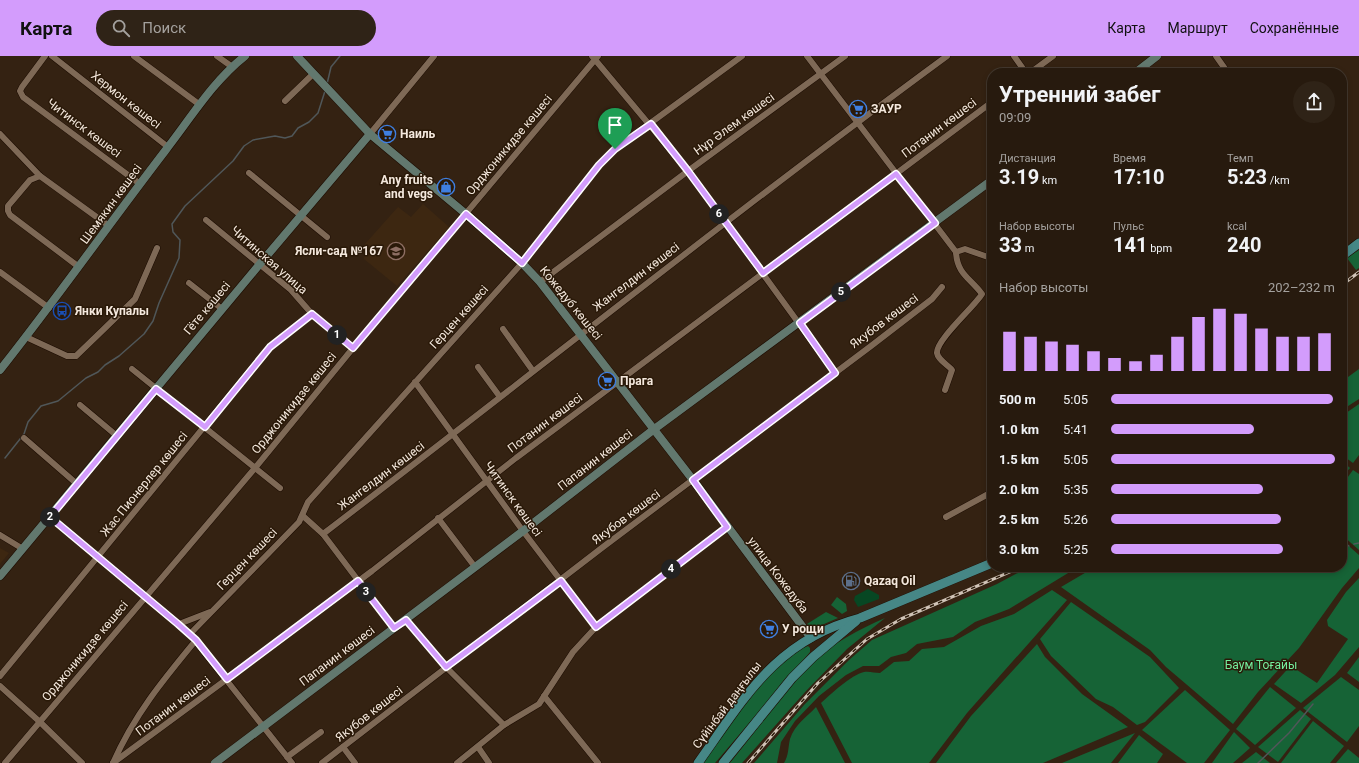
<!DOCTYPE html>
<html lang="ru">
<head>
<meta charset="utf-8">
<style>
  body { margin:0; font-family:Roboto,sans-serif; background:#2f2317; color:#f1f3f6; height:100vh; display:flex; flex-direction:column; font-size:15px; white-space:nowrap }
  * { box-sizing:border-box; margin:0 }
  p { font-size:13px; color:#a4a19e }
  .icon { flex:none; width:22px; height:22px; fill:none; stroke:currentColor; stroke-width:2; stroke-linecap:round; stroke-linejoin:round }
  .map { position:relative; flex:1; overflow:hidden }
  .details { position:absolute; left:987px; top:12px; width:360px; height:504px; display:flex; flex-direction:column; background:#271a0e; border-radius:16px; box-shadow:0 2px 6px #0003,0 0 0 1px #43382e }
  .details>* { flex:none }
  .pin { position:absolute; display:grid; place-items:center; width:34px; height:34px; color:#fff; margin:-41px -17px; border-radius:50% 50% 50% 0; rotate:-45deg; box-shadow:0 0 4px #0007 }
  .pin .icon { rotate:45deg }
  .km { position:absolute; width:20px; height:20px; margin:-10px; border-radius:50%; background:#222; color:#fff; font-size:11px; line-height:20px; text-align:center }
  .round { display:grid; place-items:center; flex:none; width:42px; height:42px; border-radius:21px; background:#2f2317 }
  .head { display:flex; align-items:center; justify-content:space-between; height:68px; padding:0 12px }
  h1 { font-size:22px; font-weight:700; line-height:30px }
  .figures { display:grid; grid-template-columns:repeat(3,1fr); gap:6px; height:68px; padding:4px 12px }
  .figures div { display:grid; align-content:center }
  .figures b { font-size:20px; font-weight:700 }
  .figures small { font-size:11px; font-weight:400 }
  .figures p { font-size:11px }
  .chart { height:112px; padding:8px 12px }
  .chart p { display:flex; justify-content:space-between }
  .chart svg { width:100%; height:72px; margin-top:4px; stroke:#d39cfc; stroke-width:6 }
  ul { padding:0 12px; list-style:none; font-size:13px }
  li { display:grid; grid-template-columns:64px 48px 1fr; align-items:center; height:30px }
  li i { height:10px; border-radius:5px; background:#d39cfc }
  header { display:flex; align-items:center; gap:24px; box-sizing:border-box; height:56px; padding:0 20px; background:#d39cfc; color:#111 }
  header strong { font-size:19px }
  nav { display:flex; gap:22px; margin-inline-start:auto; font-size:14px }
  .search { width:280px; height:36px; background:#2f2317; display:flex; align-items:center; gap:10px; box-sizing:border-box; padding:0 14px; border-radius:22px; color:#a4a19e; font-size:15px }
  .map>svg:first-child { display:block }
  .built { fill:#3d2711 }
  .green { fill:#074723 }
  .forest { fill:#166336 }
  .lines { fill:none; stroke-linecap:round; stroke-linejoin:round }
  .stream { stroke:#505759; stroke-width:1.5 }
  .street-casing { stroke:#1b0b00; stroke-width:7 }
  .secondary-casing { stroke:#1b0b00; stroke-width:9 }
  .primary-casing { stroke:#1b0b00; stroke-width:10 }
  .street { stroke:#7e6956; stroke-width:6 }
  .secondary { stroke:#62786e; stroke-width:8 }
  .primary { stroke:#468786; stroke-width:9 }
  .rail-casing { stroke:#d0c3b7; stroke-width:3 }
  .rail { stroke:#2a1908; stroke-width:1.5; stroke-dasharray:4.5; stroke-linecap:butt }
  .route-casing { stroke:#fff; stroke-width:8 }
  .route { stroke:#d39cfc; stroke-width:5 }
  .labels { text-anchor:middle; stroke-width:3; stroke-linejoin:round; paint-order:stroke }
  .street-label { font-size:12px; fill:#f4e8dd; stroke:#2a1908 }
  .poi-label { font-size:12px; font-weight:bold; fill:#f4e8dd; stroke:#2a1908; text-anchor:start }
  .park-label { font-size:12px; fill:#74ee9d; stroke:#2a1908 }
</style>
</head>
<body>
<header>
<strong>Карта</strong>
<div class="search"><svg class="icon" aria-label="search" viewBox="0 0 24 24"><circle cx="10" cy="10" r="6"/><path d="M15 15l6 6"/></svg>Поиск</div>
<nav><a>Карта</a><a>Маршрут</a><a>Сохранённые</a></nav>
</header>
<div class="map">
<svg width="1359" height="707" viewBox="0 0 1359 707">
  <rect width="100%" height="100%" fill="#342212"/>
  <g class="built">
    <path d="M423 148 449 171 397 230 364 203 365 188 398 151 411 161Z"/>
    <path d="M0 492 9 497 0 508Z"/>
  </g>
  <path class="green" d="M868 533 879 539V543L858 551 854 544 855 540Z"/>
  <g class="forest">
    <path d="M1359 194V212L1356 214 1347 202Z"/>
    <path d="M1359 313V343L1345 352H1342V317L1348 321Z"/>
    <path d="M1359 348V399L1353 407 1342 399V363L1346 357Z"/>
    <path d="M1342 405 1350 412 1342 421Z"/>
    <path d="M1353 414 1359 418V494L1342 479V429Z"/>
    <path d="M1342 484 1359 499V512L1342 532 1299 592 1258 636 1233 668 1166 611 1150 594 1061 531 1095 511H1342Z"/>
    <path d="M1029 511H1078L1009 553 975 566 953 581 917 588 906 597 891 601 879 610H863L846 619 819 640 795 665 781 686 777 707H754L804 649 849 604 872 584 997 528Z"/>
    <path d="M1359 522V591L1335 619 1301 647 1274 628 1295 605 1297 614 1317 627 1348 583 1328 570 1327 564 1346 536Z"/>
    <path d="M1052 534 1067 544 967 657 929 707H852L821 647C831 638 851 619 864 616 869 615 875 617 880 617L894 606 909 605 922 593 944 591 981 570 1014 558Z"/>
    <path d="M837 541 846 548 847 555 842 558 831 549Z"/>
    <path d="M1071 546 1150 601 1179 632 1145 666 1137 669 1113 651 1096 643 1051 600 1040 583Z"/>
    <path d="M826 556 838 562 810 574 807 568Z"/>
    <path d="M885 562 847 593 806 635 742 707H730C757 674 782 638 812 607 831 588 860 573 885 562Z"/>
    <path d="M1037 588 1045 601 1082 638 1128 671 1043 707H936L971 660Z"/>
    <path d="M808 590 810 592V596L715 707H702C728 672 766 605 808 590Z"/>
    <path d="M1359 601V626L1347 617Z"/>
    <path d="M1341 621 1359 634V670L1347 686 1303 652Z"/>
    <path d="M1270 631 1296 652 1255 689 1236 673Z"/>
    <path d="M1185 634 1230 674 1204 707H1187L1142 674Z"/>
    <path d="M816 651 845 707H784C789 699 788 691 790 683 795 668 806 662 816 651Z"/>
    <path d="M1300 654 1311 663 1278 706 1258 691Z"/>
    <path d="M1313 665 1344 690 1330 707H1281Z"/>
    <path d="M1234 676 1250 692 1233 707H1212Z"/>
    <path d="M1135 677 1111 707H1062Z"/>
    <path d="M1139 679 1163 698 1157 707H1118Z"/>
    <path d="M1348 693 1359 702V707H1336Z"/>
    <path d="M1256 696 1270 707H1242Z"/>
  </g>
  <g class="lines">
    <g class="stream">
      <path d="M327 28 331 11 340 0"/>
      <path d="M5 402 24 378 28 366 41 350 58 345 86 322 98 316 105 309 119 300 144 278 153 265 159 247 179 202 180 184 173 176 172 168 185 150 233 105 244 90 253 84 275 80 285 82 292 80 298 72 309 66 318 57 325 35"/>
      <path d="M1342 485 1349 490"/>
      <path d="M1354 488 1359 487"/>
      <path d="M1258 707 1289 677 1313 648"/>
    </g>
    <defs>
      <g id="street">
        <path d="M45 0 22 31 20 35 23 41 140 128"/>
        <path d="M52 0 168 91"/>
        <path d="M134 0 200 49"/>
        <path d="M217 0 231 10"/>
        <path d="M592 0 688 115 835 317"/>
        <path d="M807 0 956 196"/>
        <path d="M1014 0 1026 17"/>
        <path d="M1216 0 1228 17"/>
        <path d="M1030 17 1053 0"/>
        <path d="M285 45 313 18"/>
        <path d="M0 78 40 120 109 170"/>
        <path d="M370 78 434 0"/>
        <path d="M249 117 327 181"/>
        <path d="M40 120 30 124 8 150V155L10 159 79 211"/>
        <path d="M206 164 291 234 312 258 353 292"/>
        <path d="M956 196 965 193 988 201 992 199"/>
        <path d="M0 216 49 252"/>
        <path d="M540 226 688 115 845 0"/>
        <path d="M189 227 222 253"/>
        <path d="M503 273 533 315"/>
        <path d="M26 281 67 300H76L135 243 157 192"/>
        <path d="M478 311 500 341"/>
        <path d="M132 313 280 432"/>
        <path d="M415 326 523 475 596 571"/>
        <path d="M945 334 952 314C948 309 938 304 937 297 936 284 975 250 982 238 970 222 957 218 956 196"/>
        <path d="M80 349 117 380"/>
        <path d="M24 382 77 428"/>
        <path d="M303 460 323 478 394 572"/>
        <path d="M50 461 190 578 292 707"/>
        <path d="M946 461 992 436"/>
        <path d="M438 462 475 511"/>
        <path d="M323 478C531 319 736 155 947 0"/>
        <path d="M0 479 23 493"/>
        <path d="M406 564 446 611 504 669"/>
        <path d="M179 568 210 556"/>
        <path d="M190 578 299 466 308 446 522 207 599 109 615 93 742 0"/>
        <path d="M0 620 253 311 270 291 312 258"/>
        <path d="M0 630 40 666 82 707"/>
        <path d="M544 640 598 707"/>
        <path d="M343 691 355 707"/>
        <path d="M478 691 489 707"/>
        <path d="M287 701 321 676"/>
        <path d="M5 707 255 412 353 292 598 0"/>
        <path d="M113 707 227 623 372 515 516 402 992 46"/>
        <path d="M113 707C134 659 163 624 196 584"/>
        <path d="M322 707 603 491 871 290 932 243 942 231"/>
        <path d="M457 707 504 669 539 648 573 596 596 571 727 471"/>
      </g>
      <g id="secondary">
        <path d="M297 0 370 78 466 158 522 207 540 226 693 424 811 582"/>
        <path d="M1135 17 1157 0"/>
        <path d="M0 314C57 242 109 168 165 95 190 63 213 25 245 0"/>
        <path d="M0 520 259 209 370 78"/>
        <path d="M215 707 523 475 653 374 992 124"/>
      </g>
      <g id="primary">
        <path d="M1342 200 1359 187"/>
        <path d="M698 707C745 641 776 584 860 562L992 507"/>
        <path d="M723 707 792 622 813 601 856 565"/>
      </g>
    </defs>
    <use href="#street" class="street-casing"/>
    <use href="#secondary" class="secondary-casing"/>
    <use href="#primary" class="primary-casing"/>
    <use href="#street" class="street"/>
    <use href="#secondary" class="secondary"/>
    <use href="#primary" class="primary"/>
    <defs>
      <g id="rail">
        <path d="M1342 229 1359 216"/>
        <path d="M748 707 818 627 867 583 901 563 1021 511"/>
      </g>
    </defs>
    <use href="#rail" class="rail-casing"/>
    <use href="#rail" class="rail"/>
  </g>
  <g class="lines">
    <defs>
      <path id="route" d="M651 68 688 115 763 217 896 118 935 167 800 267 835 317 693 424 727 471 596 571 561 525 446 611 406 564 394 572 358 525 227 623 196 584 178 568 50 461 156 333 205 371 270 291 312 258 353 292 466 158 522 207 599 109 615 93Z"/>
    </defs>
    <use href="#route" class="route-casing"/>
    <use href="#route" class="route"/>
  </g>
  <defs>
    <symbol id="supermarket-ring" viewBox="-11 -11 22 22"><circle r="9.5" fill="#2a1908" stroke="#3f7fe0" stroke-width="1.5"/><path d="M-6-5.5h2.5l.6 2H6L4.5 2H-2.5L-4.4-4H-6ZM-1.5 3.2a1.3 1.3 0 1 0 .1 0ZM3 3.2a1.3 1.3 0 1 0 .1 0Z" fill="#3f7fe0"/></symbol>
    <symbol id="shop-ring" viewBox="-11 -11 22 22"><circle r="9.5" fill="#2a1908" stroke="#3f7fe0" stroke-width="1.5"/><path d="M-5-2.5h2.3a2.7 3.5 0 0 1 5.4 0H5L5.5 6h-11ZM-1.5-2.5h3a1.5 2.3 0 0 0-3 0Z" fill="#3f7fe0"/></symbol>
    <symbol id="school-ring" viewBox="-11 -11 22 22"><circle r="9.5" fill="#2a1908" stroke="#8d6e63" stroke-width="1.5"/><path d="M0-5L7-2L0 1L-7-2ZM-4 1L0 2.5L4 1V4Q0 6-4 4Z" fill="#8d6e63"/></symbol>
    <symbol id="bus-ring" viewBox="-11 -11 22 22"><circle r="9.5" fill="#2a1908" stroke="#1a4fb4" stroke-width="1.5"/><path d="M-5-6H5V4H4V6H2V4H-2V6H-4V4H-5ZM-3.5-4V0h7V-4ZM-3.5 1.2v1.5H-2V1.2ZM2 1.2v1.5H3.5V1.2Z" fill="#1a4fb4"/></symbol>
    <symbol id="fuel-ring" viewBox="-11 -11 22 22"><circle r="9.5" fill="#2a1908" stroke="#5c6f8a" stroke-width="1.5"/><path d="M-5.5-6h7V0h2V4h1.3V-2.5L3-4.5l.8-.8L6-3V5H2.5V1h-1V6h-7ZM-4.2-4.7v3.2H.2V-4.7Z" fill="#5c6f8a"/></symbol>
  </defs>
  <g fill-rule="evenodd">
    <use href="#supermarket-ring" x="848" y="43" width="20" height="20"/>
    <use href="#supermarket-ring" x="377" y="68" width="20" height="20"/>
    <use href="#shop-ring" x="436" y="121" width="20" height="20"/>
    <use href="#school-ring" x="386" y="185" width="20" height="20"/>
    <use href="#bus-ring" x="52" y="245" width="20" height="20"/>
    <use href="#supermarket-ring" x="597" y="315" width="20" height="20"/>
    <use href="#fuel-ring" x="841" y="515" width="20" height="20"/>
    <use href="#supermarket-ring" x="759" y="563" width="20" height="20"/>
  </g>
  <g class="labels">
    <g class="street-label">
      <text transform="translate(126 44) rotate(38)" y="4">Хермон көшесі</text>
      <text transform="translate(734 68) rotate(-36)" y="4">Нұр Әлем көшесі</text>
      <text transform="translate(84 72) rotate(37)" y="4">Читинск көшесі</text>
      <text transform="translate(939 72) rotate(-37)" y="4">Потанин көшесі</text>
      <text transform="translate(509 89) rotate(-50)" y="4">Орджоникидзе көшесі</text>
      <text transform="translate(111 148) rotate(-54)" y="4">Шемякин көшесі</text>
      <text transform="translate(269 204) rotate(41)" y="4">Читинская улица</text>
      <text transform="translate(636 221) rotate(-37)" y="4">Жангелдин көшесі</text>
      <text transform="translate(571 247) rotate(51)" y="4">Кожедуб көшесі</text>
      <text transform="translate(207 252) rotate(-50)" y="4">Гёте көшесі</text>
      <text transform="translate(459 261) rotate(-48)" y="4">Герцен көшесі</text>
      <text transform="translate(884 265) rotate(-37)" y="4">Якубов көшесі</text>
      <text transform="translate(294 347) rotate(-51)" y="4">Орджоникидзе көшесі</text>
      <text transform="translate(545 367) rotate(-37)" y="4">Потанин көшесі</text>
      <text transform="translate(595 404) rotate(-38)" y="4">Папанин көшесі</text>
      <text transform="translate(381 420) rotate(-37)" y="4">Жангелдин көшесі</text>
      <text transform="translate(144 428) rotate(-51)" y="4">Жас Пионерлер көшесі</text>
      <text transform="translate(513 443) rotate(54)" y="4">Читинск көшесі</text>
      <text transform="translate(626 461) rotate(-37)" y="4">Якубов көшесі</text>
      <text transform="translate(247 503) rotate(-46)" y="4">Герцен көшесі</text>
      <text transform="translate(778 519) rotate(53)" y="4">улица Кожедуба</text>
      <text transform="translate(85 595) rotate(-50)" y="4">Орджоникидзе көшесі</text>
      <text transform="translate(337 600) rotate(-37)" y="4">Папанин көшесі</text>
      <text transform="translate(727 649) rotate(-53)" y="4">Сүйінбай даңғылы</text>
      <text transform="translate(173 650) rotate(-37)" y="4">Потанин көшесі</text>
      <text transform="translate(369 658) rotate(-38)" y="4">Якубов көшесі</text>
    </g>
    <g class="poi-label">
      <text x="871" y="57">ЗАУР</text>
      <text x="400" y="82">Наиль</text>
      <text x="433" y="128" text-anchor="end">Any fruits<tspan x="433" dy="14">and vegs</tspan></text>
      <text x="383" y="199" text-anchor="end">Ясли-сад №167</text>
      <text x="75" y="259">Янки Купалы</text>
      <text x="620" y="329">Прага</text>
      <text x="864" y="529">Qazaq Oil</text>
      <text x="782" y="577">У рощи</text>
    </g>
    <g class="park-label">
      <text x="1261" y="613">Баум Тоғайы</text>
    </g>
  </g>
</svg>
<div class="pin" style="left:615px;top:93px;background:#1e9e55"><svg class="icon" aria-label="arrive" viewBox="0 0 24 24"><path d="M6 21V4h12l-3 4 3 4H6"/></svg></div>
<b class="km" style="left:337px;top:279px">1</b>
<b class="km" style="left:50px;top:461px">2</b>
<b class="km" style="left:366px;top:536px">3</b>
<b class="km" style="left:671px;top:513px">4</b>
<b class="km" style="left:841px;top:236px">5</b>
<b class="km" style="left:719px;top:158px">6</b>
<section class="details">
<div class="head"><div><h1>Утренний забег</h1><p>09:09</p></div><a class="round"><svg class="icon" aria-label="share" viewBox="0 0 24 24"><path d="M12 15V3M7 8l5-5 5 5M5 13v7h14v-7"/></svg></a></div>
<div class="figures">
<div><p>Дистанция</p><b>3.19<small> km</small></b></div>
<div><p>Время</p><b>17:10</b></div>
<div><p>Темп</p><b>5:23<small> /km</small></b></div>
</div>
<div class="figures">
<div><p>Набор высоты</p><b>33<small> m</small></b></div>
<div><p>Пульс</p><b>141<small> bpm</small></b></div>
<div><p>kcal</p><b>240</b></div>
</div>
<div class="chart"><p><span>Набор высоты</span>202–232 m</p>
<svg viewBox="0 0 160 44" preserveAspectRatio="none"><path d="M5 44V20M15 44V23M25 44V26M35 44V28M45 44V32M55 44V36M65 44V38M75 44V34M85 44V23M95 44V11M105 44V6M115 44V9M125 44V18M135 44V23M145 44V23M155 44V21"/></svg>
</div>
<ul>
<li><b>500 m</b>5:05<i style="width:99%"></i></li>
<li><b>1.0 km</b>5:41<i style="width:64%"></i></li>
<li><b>1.5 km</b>5:05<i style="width:100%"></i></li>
<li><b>2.0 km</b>5:35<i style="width:68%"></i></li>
<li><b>2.5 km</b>5:26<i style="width:76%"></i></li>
<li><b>3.0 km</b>5:25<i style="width:77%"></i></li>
</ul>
</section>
</div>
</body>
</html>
